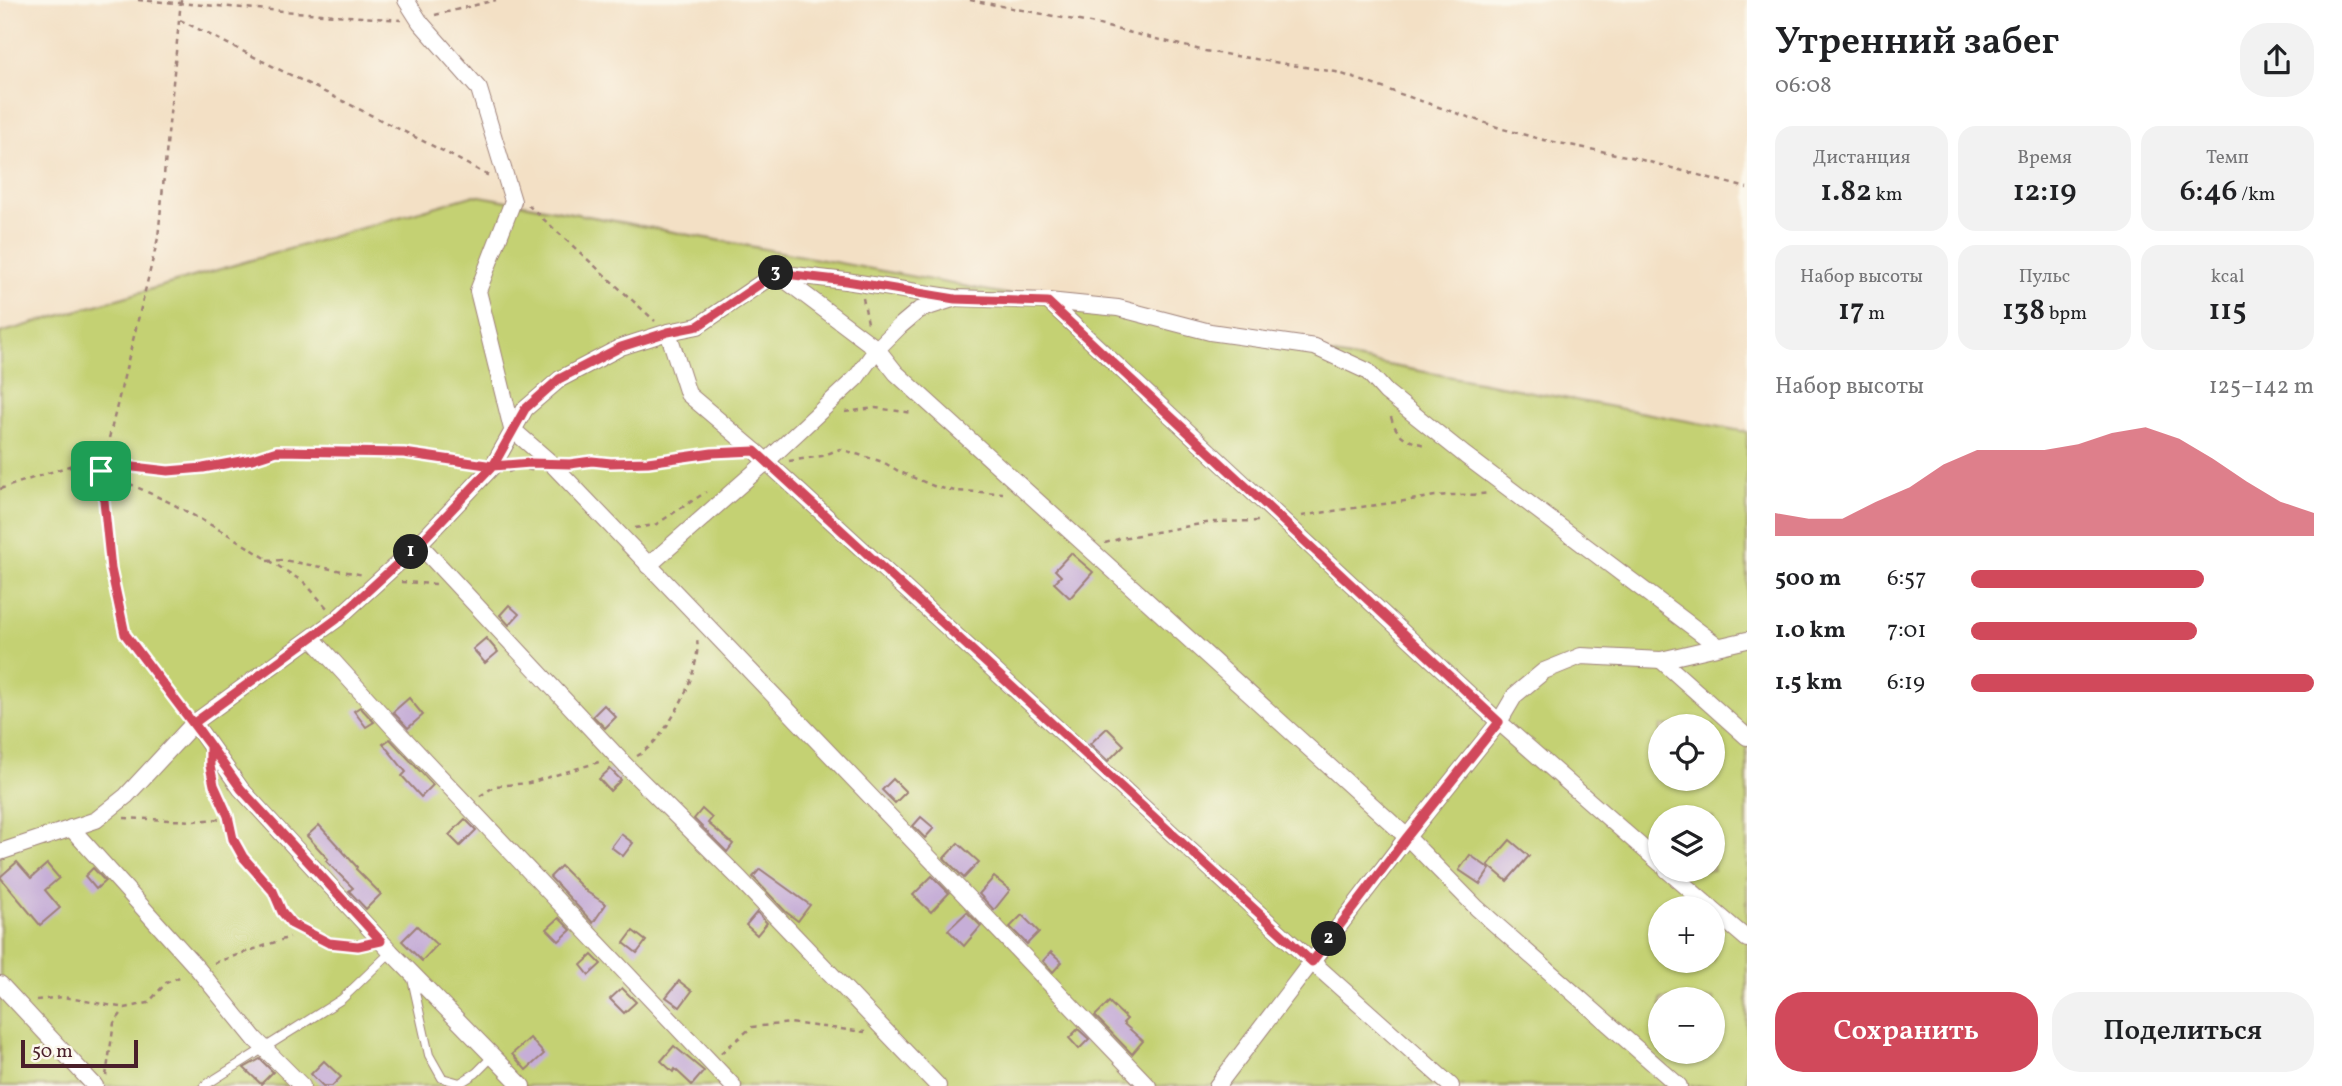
<!DOCTYPE html>
<html lang="ru">
<head>
<meta charset="utf-8">
<style>
  body { margin:0; font-family:Vollkorn,serif; background:#f2f2f2; color:#202124; height:100vh; display:flex; flex-direction:column; font-size:26px; white-space:nowrap }
  * { box-sizing:border-box; margin:0 }
  p { font-size:23px; color:#757577 }
  .icon { flex:none; width:38px; height:38px; fill:none; stroke:currentColor; stroke-width:2; stroke-linecap:round; stroke-linejoin:round }
  .map { position:relative; flex:1; overflow:hidden }
  .sheet { display:flex; flex-direction:column; background:#fff; width:595px }
  .sheet>* { flex:none }
  .buttons { position:absolute; left:1648px; top:714px; display:grid; gap:14px }
  .buttons a { display:grid; place-items:center; width:77px; height:77px; border-radius:50%; background:#fff; box-shadow:0 2px 5px #0004; font-size:35px }
  .scale { position:absolute; left:21px; bottom:18px; width:117px; box-sizing:border-box; padding-left:7px; border:4px solid #4a1f2b; border-top:0; font-size:19px; line-height:24px; white-space:nowrap; color:#4a1f2b; -webkit-text-stroke:5px #fbf7ec; paint-order:stroke }
  .pin { position:absolute; display:grid; place-items:center; width:60px; height:60px; color:#fff; margin:-30px; border-radius:14px; box-shadow:0 4px 10px #0006 }
  .km { position:absolute; width:35px; height:35px; margin:-18px; border-radius:50%; background:#222; color:#fff; font-size:19px; line-height:35px; text-align:center }
  .round { display:grid; place-items:center; flex:none; width:74px; height:74px; border-radius:28px; background:#f2f2f2 }
  .head { display:flex; align-items:center; justify-content:space-between; height:119px; padding:0 28px }
  h1 { font-size:38px; font-weight:600; line-height:52px }
  .metrics { display:grid; grid-template-columns:repeat(3,1fr); gap:10px; height:119px; padding:7px 28px }
  .metrics div { display:grid; align-content:center; border-radius:18px; background:#f2f2f2; text-align:center }
  .metrics b { font-size:30px; font-weight:600 }
  .metrics small { font-size:19px; font-weight:400 }
  .metrics p { font-size:19px }
  .chart { height:196px; padding:14px 28px }
  .chart p { display:flex; justify-content:space-between }
  .chart svg { width:100%; height:126px; margin-top:7px; fill:#d1495b; opacity:.7 }
  .primary-button { display:flex; gap:14px; margin-top:auto; padding:14px 28px }
  .primary-button a { flex:1; height:80px; border-radius:28px; background:#d1495b; color:#fff; font-size:28px; font-weight:600; line-height:80px; text-align:center }
  .primary-button a+a { background:#f2f2f2; color:#202124 }
  ul { padding:0 28px; list-style:none; font-size:23px }
  li { display:grid; grid-template-columns:112px 84px 1fr; align-items:center; height:52px }
  li i { height:18px; border-radius:9px; background:#d1495b }
  main { display:flex; flex:1; min-height:0 }
  .map>svg:first-child { display:block }
  .green { fill:#c4d173; stroke:#87784f; stroke-width:2; fill-rule:evenodd }
  .building { fill:#c6aed7 }
  .lines { fill:none; stroke-linecap:round; stroke-linejoin:round }
  .service-casing { stroke:#9e8078; stroke-width:10 }
  .minor-casing { stroke:#9e8078; stroke-width:18 }
  .path { stroke:#9e8078; stroke-width:2.5; stroke-dasharray:5 5; stroke-linecap:butt }
  .service { stroke:#fff; stroke-width:8 }
  .minor { stroke:#fff; stroke-width:16 }
  .route-casing { stroke:#fff; stroke-width:14 }
  .route { stroke:#d1495b; stroke-width:9 }
</style>
</head>
<body>
<main>
<div class="map">
<svg width="1747" height="1086" viewBox="0 0 1747 1086">
  <rect width="100%" height="100%" fill="#fbf7ec"/>
  <filter id="ink" filterUnits="userSpaceOnUse"><feTurbulence type="fractalNoise" baseFrequency=".0143" numOctaves="2"/><feDisplacementMap in="SourceGraphic" scale="14" xChannelSelector="R" yChannelSelector="G"/><feConvolveMatrix kernelMatrix="1 2 1 2 8 2 1 2 1" color-interpolation-filters="sRGB"/></filter>
  <filter id="wash" filterUnits="userSpaceOnUse"><feTurbulence type="fractalNoise" baseFrequency=".00686" numOctaves="4" result="noise"/><feDisplacementMap in="SourceGraphic" scale="28" xChannelSelector="R" yChannelSelector="G"/><feGaussianBlur stdDeviation="1.57" result="paint"/><feColorMatrix in="noise" values="0 0 0 0 0 0 0 0 0 0 0 0 0 0 0 0 0 1.4 0 .05"/><feComposite in="paint" operator="in"/></filter>
  <g filter="url(#wash)">
    <rect width="100%" height="100%" fill="#f3e0c5"/>
    <path class="green" d="M475 195 1747 432V1086H0V333ZM1661 726H1713V779H1661ZM1661 817H1713V870H1661ZM1661 908H1713V961H1661ZM1661 999H1713V1052H1661Z"/>
    <g id="blocks">
      <g class="building">
        <path d="M1071 553 1093 572 1070 598 1054 583 1061 576 1055 570Z"/>
        <path d="M509 605 519 614 509 625 500 615Z"/>
        <path d="M486 638 498 652 485 663 473 649Z"/>
        <path d="M409 698 423 715 408 728 393 712Z"/>
        <path d="M604 705 616 717 605 728 593 716Z"/>
        <path d="M360 707 374 722 366 727 354 711Z"/>
        <path d="M1107 728 1124 745 1108 761 1090 744Z"/>
        <path d="M390 739 433 785 421 797 402 776 406 772 383 744Z"/>
        <path d="M610 769 621 780 610 791 599 779Z"/>
        <path d="M893 779 906 792 895 803 882 790Z"/>
        <path d="M702 809 712 818 708 823 733 844 727 852 694 819Z"/>
        <path d="M921 817 934 828 925 838 913 826Z"/>
        <path d="M465 819 476 830 460 846 449 835Z"/>
        <path d="M319 825 357 867 356 869 381 894 366 909 349 891 353 888 326 861 328 859 307 836Z"/>
        <path d="M621 834 633 843 623 856 611 847Z"/>
        <path d="M1510 840 1529 856 1507 881 1488 865Z"/>
        <path d="M958 843 979 862 964 878 944 858Z"/>
        <path d="M1470 855 1490 869 1480 884 1459 870Z"/>
        <path d="M17 862 31 878 47 864 59 878 45 890 60 908 40 925 0 877Z"/>
        <path d="M561 866 587 892 606 904 593 923 550 877Z"/>
        <path d="M93 868 105 881 96 889 85 876Z"/>
        <path d="M760 869 810 905 798 921 786 912 753 877Z"/>
        <path d="M932 876 949 893 931 912 913 895Z"/>
        <path d="M994 877 1010 890 994 910 979 894Z"/>
        <path d="M757 912 767 923 757 935 746 925Z"/>
        <path d="M967 912 981 926 964 946 948 930Z"/>
        <path d="M1022 915 1039 932 1027 944 1010 927Z"/>
        <path d="M559 918 571 930 559 941 547 929Z"/>
        <path d="M417 926 437 945 422 961 402 941Z"/>
        <path d="M633 931 646 941 637 953 624 943Z"/>
        <path d="M1051 952 1062 962 1053 972 1043 961Z"/>
        <path d="M592 955 601 964 589 975 581 965Z"/>
        <path d="M679 981 692 991 680 1007 666 997Z"/>
        <path d="M622 988 636 1002 624 1013 610 999Z"/>
        <path d="M1109 1002 1127 1019 1123 1023 1143 1041 1132 1054 1095 1016Z"/>
        <path d="M1078 1029 1089 1039 1079 1049 1069 1038Z"/>
        <path d="M530 1038 544 1054 526 1070 512 1054Z"/>
        <path d="M674 1046 704 1071 692 1085 675 1069 673 1072 661 1061Z"/>
        <path d="M260 1059 273 1072 261 1084 244 1068Z"/>
        <path d="M324 1061 341 1077 332 1086H323L311 1074Z"/>
      </g>
    </g>
  </g>
  <g filter="url(#ink)">
    <use href="#blocks" fill-opacity="0" stroke="#9e8078" stroke-width="2"/>
    <g class="lines">
      <defs>
        <g id="service">
          <path d="M210 749C210 779 219 790 228 816 232 831 234 843 243 856 251 868 262 878 271 889 279 900 281 916 294 925 321 944 348 948 380 941"/>
          <path d="M412 979 429 1055 442 1078 460 1083 476 1073 493 1056"/>
          <path d="M204 1086 342 999 391 952"/>
        </g>
        <g id="minor">
          <path d="M406 0 420 22 479 89 513 201 478 291 512 429 551 463 1148 1086"/>
          <path d="M776 273 877 349 896 373 1407 837 1477 908 1679 1086"/>
          <path d="M1048 301 1499 722 1661 864"/>
          <path d="M419 544 625 765 740 879 938 1086"/>
          <path d="M648 566 766 462 856 378 877 349 900 326 919 310 953 299"/>
          <path d="M312 638 392 726 733 1086"/>
          <path d="M1661 660 1747 737"/>
          <path d="M194 723 241 789 391 952 522 1086"/>
          <path d="M71 828 198 969 255 1039 302 1086"/>
          <path d="M0 852 96 820 126 796 194 723 337 619 419 544 493 466 525 409 560 379 621 347 668 332"/>
          <path d="M1667 870 1711 908"/>
          <path d="M1713 910 1747 939"/>
          <path d="M0 984 95 1086"/>
          <path d="M1217 1086 1407 837 1499 722 1515 695 1544 671 1581 656 1661 660 1747 640"/>
          <path d="M1451 1086 1312 962 755 451 688 394 668 332 698 326 776 273 846 281 955 298 1048 301 1118 308 1210 332 1315 347 1367 371 1386 392 1466 456 1718 646"/>
        </g>
      </defs>
      <use href="#service" class="service-casing"/>
      <use href="#minor" class="minor-casing"/>
      <g class="path">
        <path d="M138 0 401 20"/>
        <path d="M181 0 158 238 101 471 111 569 125 634 186 712"/>
        <path d="M970 0 1095 24 1205 51 1336 72 1503 129 1544 140 1631 157 1747 188"/>
        <path d="M435 15 496 0"/>
        <path d="M180 20 443 151 489 176"/>
        <path d="M528 205 655 321"/>
        <path d="M863 298 868 323"/>
        <path d="M845 412 875 408 914 413"/>
        <path d="M1391 417C1396 436 1408 442 1426 445"/>
        <path d="M789 461 822 456 840 449 883 462 900 472 936 487 955 491 1003 493"/>
        <path d="M513 464 528 463"/>
        <path d="M573 464C598 459 624 464 650 462 678 459 705 452 733 452"/>
        <path d="M69 467 94 473 103 495"/>
        <path d="M101 471 125 466 168 471 203 468 252 459 277 451H368L436 456 476 462"/>
        <path d="M102 471 171 503 229 535 305 583 328 609"/>
        <path d="M508 472 520 468 536 471"/>
        <path d="M0 489 93 458 106 442"/>
        <path d="M1302 516C1347 508 1391 504 1435 496 1452 494 1471 496 1489 493"/>
        <path d="M635 528 655 525 706 492"/>
        <path d="M1105 543 1122 538 1212 522 1261 521"/>
        <path d="M267 561 283 560 364 575"/>
        <path d="M401 582 436 584"/>
        <path d="M637 756C666 741 702 672 697 639"/>
        <path d="M480 796 495 786 529 783 599 762"/>
        <path d="M124 818 194 821 219 819"/>
        <path d="M214 963 290 937"/>
        <path d="M36 1000 63 997 125 1008 148 1003 166 983 182 976"/>
        <path d="M721 1053 752 1027 790 1023 865 1032"/>
        <path d="M106 1076 114 1023 124 1010"/>
      </g>
      <use href="#service" class="service"/>
      <use href="#minor" class="minor"/>
    </g>
  </g>
  <g class="lines" filter="url(#ink)">
    <defs>
      <path id="route" d="M101 471 111 569 125 634 210 746V766L214 785 228 816 233 839 243 857 273 891 282 912 292 924 329 943 358 946 381 941 241 789 194 723 337 619 419 544 493 466 530 463 570 464 592 461 611 463 648 462 712 453 755 451 1312 962 1407 837 1499 722 1048 302 955 299 846 281 776 273 698 326 668 332 621 347 559 379 525 409 493 466 404 453 277 451 252 459 203 468 168 471 125 466 101 471"/>
    </defs>
    <use href="#route" class="route-casing"/>
    <use href="#route" class="route"/>
  </g>
</svg>
<div class="buttons">
<a><svg class="icon" aria-label="locate" viewBox="0 0 24 24"><circle cx="12" cy="12" r="6"/><path d="M12 2v4M12 18v4M2 12h4M18 12h4"/></svg></a>
<a><svg class="icon" aria-label="layers" viewBox="0 0 24 24"><path d="M12 4l9 5-9 5-9-5zM3 14l9 5 9-5"/></svg></a>
<a>+</a>
<a>−</a>
</div>
<div class="scale">50 m</div>
<div class="pin" style="left:101px;top:471px;background:#1e9e55"><svg class="icon" aria-label="arrive" viewBox="0 0 24 24"><path d="M6 21V4h12l-3 4 3 4H6"/></svg></div>
<b class="km" style="left:411px;top:552px">1</b>
<b class="km" style="left:1329px;top:939px">2</b>
<b class="km" style="left:776px;top:273px">3</b>
</div>
<section class="sheet">
<div class="head"><div><h1>Утренний забег</h1><p>06:08</p></div><a class="round"><svg class="icon" aria-label="share" viewBox="0 0 24 24"><path d="M12 15V3M7 8l5-5 5 5M5 13v7h14v-7"/></svg></a></div>
<div class="metrics">
<div><p>Дистанция</p><b>1.82<small> km</small></b></div>
<div><p>Время</p><b>12:19</b></div>
<div><p>Темп</p><b>6:46<small> /km</small></b></div>
</div>
<div class="metrics">
<div><p>Набор высоты</p><b>17<small> m</small></b></div>
<div><p>Пульс</p><b>138<small> bpm</small></b></div>
<div><p>kcal</p><b>115</b></div>
</div>
<div class="chart"><p><span>Набор высоты</span>125–142 m</p>
<svg viewBox="0 0 160 44" preserveAspectRatio="none"><path d="M0 44V36L10 38L20 38L30 32L40 27L50 19L60 14L70 14L80 14L90 12L100 8L110 6L120 10L130 17L140 25L150 32L160 36V44z"/></svg>
</div>
<ul>
<li><b>500 m</b>6:57<i style="width:68%"></i></li>
<li><b>1.0 km</b>7:01<i style="width:66%"></i></li>
<li><b>1.5 km</b>6:19<i style="width:100%"></i></li>
</ul>
<div class="primary-button"><a>Сохранить</a><a>Поделиться</a></div>
</section>
</main>
</body>
</html>
